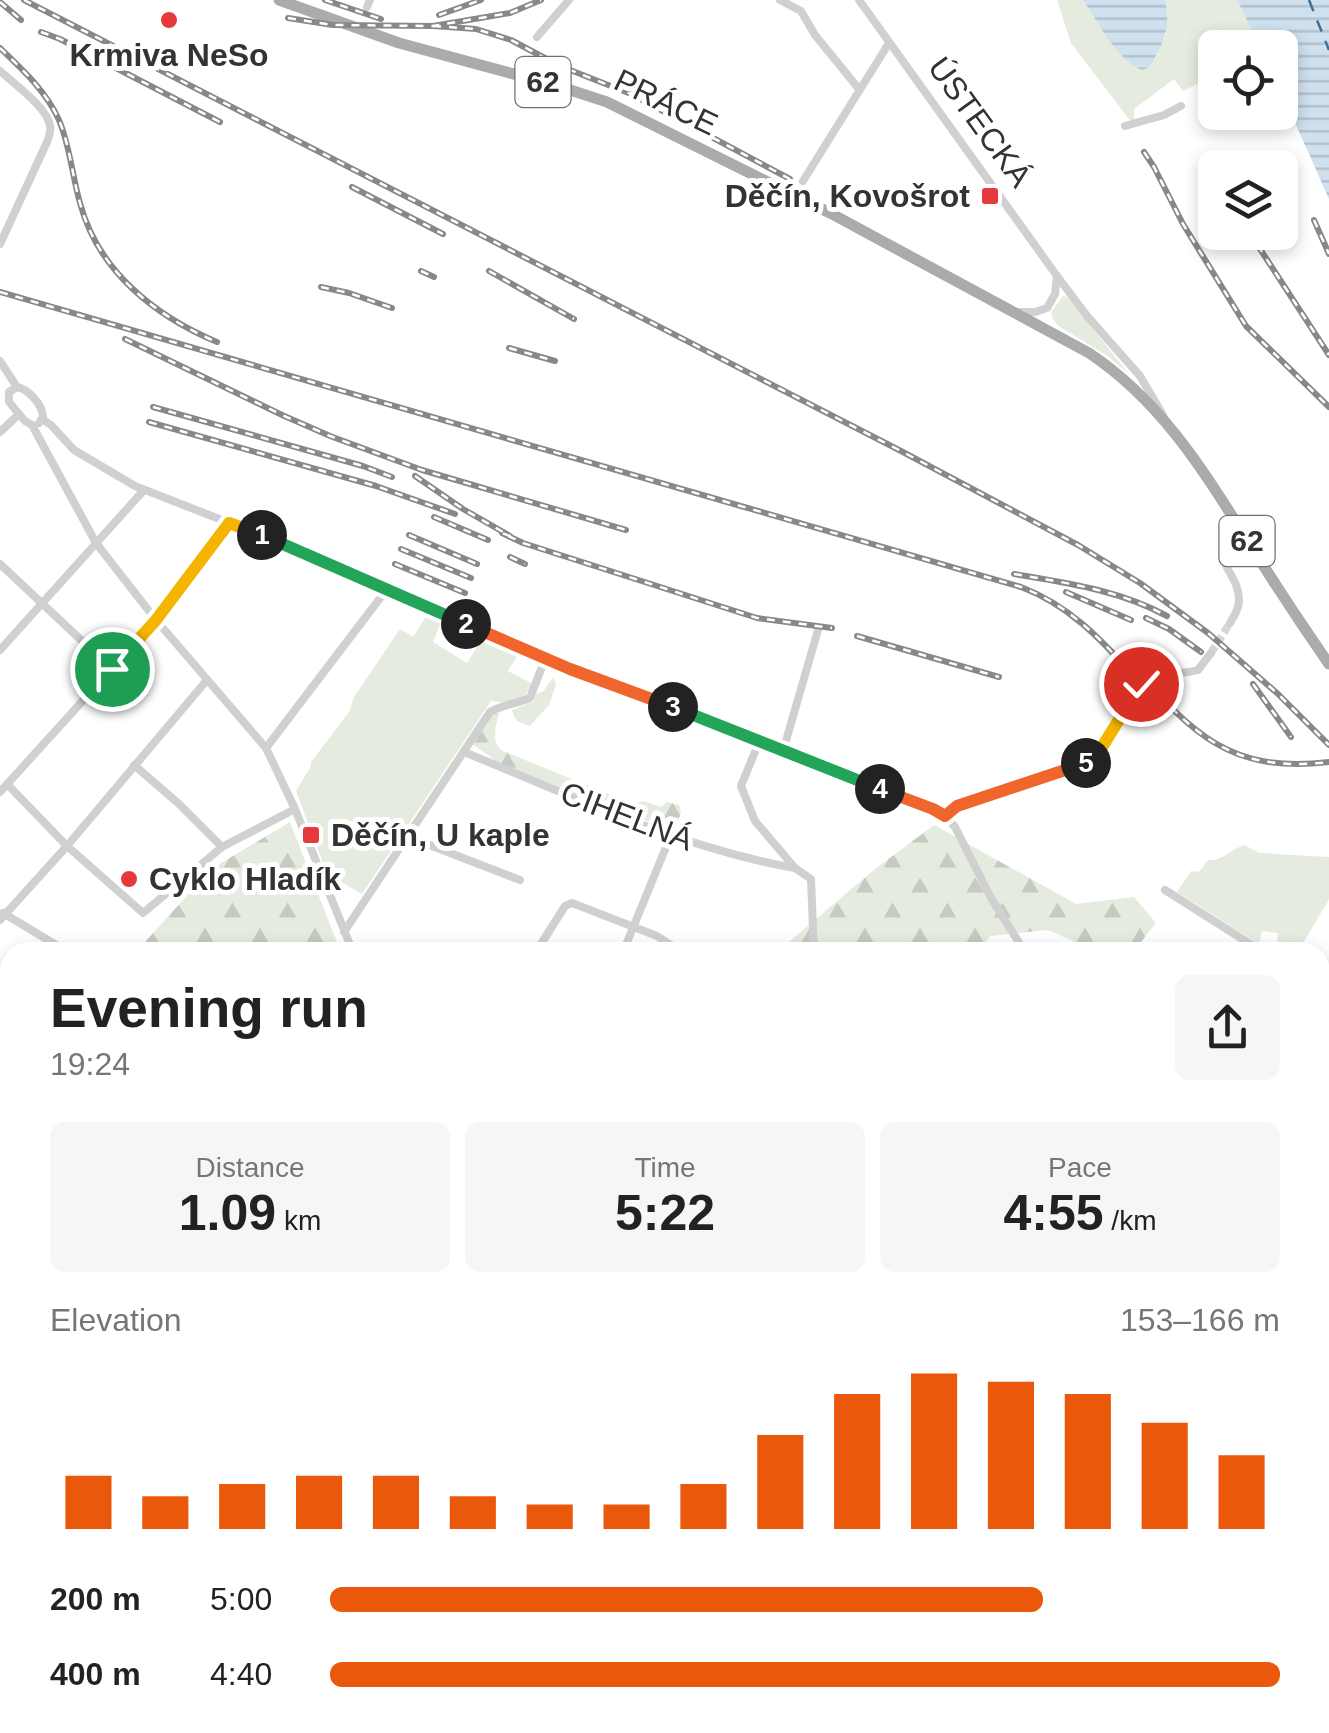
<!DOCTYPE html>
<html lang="en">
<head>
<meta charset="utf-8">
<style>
  body { margin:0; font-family:Arial,sans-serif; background:#f6f6f6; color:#222; height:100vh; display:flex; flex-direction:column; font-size:38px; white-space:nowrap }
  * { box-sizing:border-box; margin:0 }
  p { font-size:32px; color:#767676 }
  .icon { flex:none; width:55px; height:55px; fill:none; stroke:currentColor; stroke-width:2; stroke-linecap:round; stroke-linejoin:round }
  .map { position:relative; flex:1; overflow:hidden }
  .panel { position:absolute; left:0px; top:942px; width:1330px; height:792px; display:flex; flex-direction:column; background:#fff; border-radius:30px 30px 0 0; box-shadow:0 5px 15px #0003 }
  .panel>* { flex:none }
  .fabs { position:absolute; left:1198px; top:30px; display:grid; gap:20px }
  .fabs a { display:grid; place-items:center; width:100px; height:100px; border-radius:15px; background:#fff; box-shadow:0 5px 15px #0003; font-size:50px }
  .pin { position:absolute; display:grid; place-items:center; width:85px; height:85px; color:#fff; margin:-42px; border:5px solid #fff; border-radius:50%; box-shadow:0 2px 10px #0007 }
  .km { position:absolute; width:50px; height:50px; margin:-25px; border-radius:50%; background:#222; color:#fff; font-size:28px; line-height:50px; text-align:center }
  .round { display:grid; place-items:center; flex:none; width:105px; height:105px; border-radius:15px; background:#f6f6f6 }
  .summary { display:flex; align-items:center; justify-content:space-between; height:170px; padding:0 50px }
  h1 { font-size:55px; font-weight:700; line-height:75px }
  .stats { display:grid; grid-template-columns:repeat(3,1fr); gap:15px; height:170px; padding:10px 50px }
  .stats div { display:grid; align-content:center; border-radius:15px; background:#f6f6f6; text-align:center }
  .stats b { font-size:50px; font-weight:700 }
  .stats small { font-size:28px; font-weight:400 }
  .stats p { font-size:28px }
  .chart { height:280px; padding:20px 50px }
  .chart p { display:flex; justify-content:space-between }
  .chart svg { width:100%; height:180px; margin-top:10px; stroke:#ea580c; stroke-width:6 }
  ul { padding:0 50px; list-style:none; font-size:32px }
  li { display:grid; grid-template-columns:160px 120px 1fr; align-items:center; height:75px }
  li i { height:25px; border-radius:12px; background:#ea580c }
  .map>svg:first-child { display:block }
  .green { fill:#e5ecdf }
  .forest { fill:url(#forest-firs) }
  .water { fill:url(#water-rules) }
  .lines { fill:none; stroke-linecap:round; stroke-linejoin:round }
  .stream { stroke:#cfe0ee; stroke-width:2.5 }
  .ferry { stroke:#3f6f96; stroke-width:2.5; stroke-dasharray:12 10; stroke-linecap:butt }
  .minor-tunnel { stroke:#d6d6d6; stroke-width:8; stroke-dasharray:8 4; stroke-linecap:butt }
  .minor { stroke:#d0d0d0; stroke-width:8 }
  .primary { stroke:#ababab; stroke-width:11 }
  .rail-casing { stroke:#888; stroke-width:6 }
  .rail { stroke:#fff; stroke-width:2.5; stroke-dasharray:8; stroke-linecap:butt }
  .split-1-casing { stroke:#fff; stroke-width:20 }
  .split-2-casing { stroke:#fff; stroke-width:20 }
  .split-3-casing { stroke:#fff; stroke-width:20 }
  .split-4-casing { stroke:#fff; stroke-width:20 }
  .split-5-casing { stroke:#fff; stroke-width:20 }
  .split-6-casing { stroke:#fff; stroke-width:20 }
  .split-1 { stroke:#f5b400; stroke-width:12 }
  .split-2 { stroke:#22a559; stroke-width:12 }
  .split-3 { stroke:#f0652b; stroke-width:12 }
  .split-4 { stroke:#22a559; stroke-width:12 }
  .split-5 { stroke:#f0652b; stroke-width:12 }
  .split-6 { stroke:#f5b400; stroke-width:12 }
  .poi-dot { fill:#e6393b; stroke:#fff; stroke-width:4 }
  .labels { text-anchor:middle; stroke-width:10; stroke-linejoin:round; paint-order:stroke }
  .shield { fill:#fff; stroke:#707070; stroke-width:2.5 }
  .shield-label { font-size:30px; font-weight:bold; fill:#333 }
  .poi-label { font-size:32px; font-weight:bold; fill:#333; stroke:#fff; text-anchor:start }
  .street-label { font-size:32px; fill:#333; stroke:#fff }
</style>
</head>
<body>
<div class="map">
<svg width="1329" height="1733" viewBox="0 0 1329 1733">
  <defs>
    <pattern id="forest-firs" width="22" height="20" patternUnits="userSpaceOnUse" patternTransform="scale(2.5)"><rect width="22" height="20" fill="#e5ecdf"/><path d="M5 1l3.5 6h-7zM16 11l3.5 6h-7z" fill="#c5cbc0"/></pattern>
    <pattern id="water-rules" width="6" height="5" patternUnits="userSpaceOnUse" patternTransform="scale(2.5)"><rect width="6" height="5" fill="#cfe0ee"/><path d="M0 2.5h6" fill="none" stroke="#b2c1cd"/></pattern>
  </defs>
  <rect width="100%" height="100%" fill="#fff"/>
  <g class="green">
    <path d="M1057 0H1083L1109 39 1129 62 1156 58 1166 34 1165 0H1237L1260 47 1215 48V75L1183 91 1174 79 1134 109 1135 127 1071 43Z"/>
    <path d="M1063 296 1067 297 1129 374 1109 357 1057 325 1053 319 1051 312Z"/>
    <path d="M427 615 441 622 433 642 467 663 482 639 518 655 508 671 533 684C520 705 514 704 491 701L362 894 327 874 296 791 311 766V762L349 712 354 697 400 629 413 637Z"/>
    <path d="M1245 845 1259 853 1329 857V899L1298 952H1276L1278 933 1262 931 1259 944 1177 892 1191 871 1199 872 1208 860C1224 861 1230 849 1245 845Z"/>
    <path d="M456 1725H574L569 1733H452Z"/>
    <path d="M992 1725H1090L1085 1733H988Z"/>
  </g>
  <g class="forest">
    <path d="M553 677 556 685 549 705 530 726 517 721 512 710 533 702 536 694 543 692Z"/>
    <path d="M495 711 499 713C496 726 490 743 503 751L633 804 643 801 661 807 667 802 679 805 681 813 675 829 652 823 497 764 490 756 473 745Z"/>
    <path d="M290 822 338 945 333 952H136L211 869Z"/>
    <path d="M934 825 1076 904 1134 897 1156 923 1133 952H1098L1048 930 990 936 979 952H777L875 869Z"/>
  </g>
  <g class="water">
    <path d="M1083 0H1165C1171 26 1164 46 1149 67L1142 70C1115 58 1099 23 1083 0Z"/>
    <path d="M1237 0H1329V199L1280 89V48L1260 47Z"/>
  </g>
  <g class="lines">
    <g class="stream">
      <path d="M1320 1292 1329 1287"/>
      <path d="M1098 1733 1102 1725"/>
    </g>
    <path class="ferry" d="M1309 0 1329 50"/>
    <path class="minor-tunnel" d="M1211 653 1230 623"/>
    <g class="minor">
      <path d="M780 0 801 11 815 35 859 89"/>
      <path d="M859 0 1057 276 1087 316 1140 376 1163 415"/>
      <path d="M367 7 370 0"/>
      <path d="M537 37 569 0"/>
      <path d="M0 71C13 83 48 108 50 126 51 131 49 137 47 142L0 244"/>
      <path d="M1125 126 1164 115 1181 106"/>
      <path d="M803 181 889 43"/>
      <path d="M1017 312H1035L1047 308 1055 294 1057 276"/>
      <path d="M0 361 17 387"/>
      <path d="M17 387 9 392V402L25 421 32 425 96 543 156 620 266 748 295 809 353 952"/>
      <path d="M17 387C28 389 43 405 43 417L39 423"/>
      <path d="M42 419 51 425 74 450 135 486 273 540 570 669 598 678 933 809 945 816 957 806 1082 765 1099 752 1138 687C1155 670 1176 676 1198 670L1211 653"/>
      <path d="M0 432 19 414"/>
      <path d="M0 564 112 669"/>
      <path d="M1230 623C1234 616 1239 609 1239 601 1240 569 1201 559 1241 531"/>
      <path d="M0 650 144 490"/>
      <path d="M759 742 741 786 755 821 795 868 811 879 814 952"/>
      <path d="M266 748 387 589"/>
      <path d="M783 751 818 630"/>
      <path d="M464 752C572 796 680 848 795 868"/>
      <path d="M134 765 179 804 222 847"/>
      <path d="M7 784 67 846 143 913 222 847 295 809"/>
      <path d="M0 792 156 620 229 523"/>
      <path d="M945 816 955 827 991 898 1025 952"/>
      <path d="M406 836 520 880"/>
      <path d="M1165 890 1263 952"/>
      <path d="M3 913 68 952"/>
      <path d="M0 920 67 846 207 680"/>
      <path d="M344 932 490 712C498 706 519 703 530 698L545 659"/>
      <path d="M536 952 565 906 572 903 657 936 682 952"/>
      <path d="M623 952 671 835"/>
      <path d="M1320 1078 1329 1060"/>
      <path d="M0 1099 10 1104"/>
      <path d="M0 1367 10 1372"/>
      <path d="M1320 1380 1329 1365"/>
      <path d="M1320 1418 1329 1422"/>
      <path d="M0 1447 10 1452"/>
      <path d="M0 1490 10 1496"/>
      <path d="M0 1528 10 1534"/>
      <path d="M1320 1535 1329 1521"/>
      <path d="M0 1589 4 1585 10 1568"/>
      <path d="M1320 1645 1329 1631"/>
      <path d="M142 1725 166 1732 183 1730"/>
      <path d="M305 1725 308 1733"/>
      <path d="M780 1725 797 1733"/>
      <path d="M113 1733 123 1725"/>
      <path d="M838 1733 842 1725"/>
      <path d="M912 1733 916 1725"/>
    </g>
    <path class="primary" d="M279 0 399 43 558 86 607 102 832 214 1089 353C1161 401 1203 470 1248 541 1274 583 1301 624 1329 664"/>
    <defs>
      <g id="rail">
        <path d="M24 0 901 451 1078 545 1140 583 1208 633 1277 693 1329 745"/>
        <path d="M325 0 381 19"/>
        <path d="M0 2 21 20"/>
        <path d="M439 15 481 0"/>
        <path d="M288 18 333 25 433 26 510 13 541 0"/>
        <path d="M433 26 476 29 511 40 560 66 631 94 790 179"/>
        <path d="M41 32 60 39 220 122"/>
        <path d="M0 48C22 69 46 91 59 120 70 146 72 175 80 203 98 271 155 316 217 342"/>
        <path d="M1144 152 1154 167 1183 224 1246 326 1329 407"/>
        <path d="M352 187 443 234"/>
        <path d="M1314 220 1329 254"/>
        <path d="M1249 232 1329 355"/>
        <path d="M421 271 434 277"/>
        <path d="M489 271 574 319"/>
        <path d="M321 287 349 293 392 308"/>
        <path d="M0 292 1021 587C1068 605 1099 637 1132 674"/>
        <path d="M125 339 282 415 330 436 422 470 626 530"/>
        <path d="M509 348 555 361"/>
        <path d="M153 407 363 466 392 477"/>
        <path d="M149 422 376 486 455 514"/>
        <path d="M415 476 463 509 510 536 502 533 523 543 757 618 832 628"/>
        <path d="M434 517 488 540"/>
        <path d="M409 535 477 564"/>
        <path d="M401 549 471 578"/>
        <path d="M510 557 525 564"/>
        <path d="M395 564 465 593"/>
        <path d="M1014 574C1067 583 1119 590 1167 616"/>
        <path d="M1066 592 1131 620"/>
        <path d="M1146 618 1169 629 1201 652"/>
        <path d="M857 636 999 677"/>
        <path d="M1128 661C1191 731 1227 774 1329 762"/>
        <path d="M1253 684 1291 737"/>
      </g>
    </defs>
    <use href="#rail" class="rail-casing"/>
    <use href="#rail" class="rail"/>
  </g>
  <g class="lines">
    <defs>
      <path id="split-1" d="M112 669 156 620 229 523 262 535"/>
      <path id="split-2" d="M262 535 466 624"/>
      <path id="split-3" d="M466 624 570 669 673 707"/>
      <path id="split-4" d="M673 707 880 789"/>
      <path id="split-5" d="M880 789 933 809 945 816 957 806 1086 763"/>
      <path id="split-6" d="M1086 763 1099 752 1141 684"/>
    </defs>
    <use href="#split-1" class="split-1-casing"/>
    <use href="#split-2" class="split-2-casing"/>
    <use href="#split-3" class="split-3-casing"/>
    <use href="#split-4" class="split-4-casing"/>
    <use href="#split-5" class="split-5-casing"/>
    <use href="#split-6" class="split-6-casing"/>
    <use href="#split-1" class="split-1"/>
    <use href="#split-2" class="split-2"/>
    <use href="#split-3" class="split-3"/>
    <use href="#split-4" class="split-4"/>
    <use href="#split-5" class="split-5"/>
    <use href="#split-6" class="split-6"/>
  </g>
  <g class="poi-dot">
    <circle cx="169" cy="20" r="10"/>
    <rect x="980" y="186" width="20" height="20" rx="5"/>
    <rect x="301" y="825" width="20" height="20" rx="5"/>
    <circle cx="129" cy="879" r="10"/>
  </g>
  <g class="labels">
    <g class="shield">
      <rect x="515.5" y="57" width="55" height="50" rx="8"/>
      <rect x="1219.5" y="516" width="55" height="50" rx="8"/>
    </g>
    <g class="shield-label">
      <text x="543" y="92">62</text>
      <text x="1247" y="551">62</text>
    </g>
    <g class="poi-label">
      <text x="169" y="66" text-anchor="middle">Krmiva NeSo</text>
      <text x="970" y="207" text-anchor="end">Děčín, Kovošrot</text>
      <text x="331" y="846">Děčín, U kaple</text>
      <text x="149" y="890">Cyklo Hladík</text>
    </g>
    <g class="street-label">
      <text transform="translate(666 102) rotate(26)" y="11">PRÁCE</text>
      <text transform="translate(980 122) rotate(54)" y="11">ÚSTECKÁ</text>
      <text transform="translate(627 816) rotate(21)" y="11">CIHELNÁ</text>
    </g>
  </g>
</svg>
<div class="fabs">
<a><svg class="icon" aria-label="locate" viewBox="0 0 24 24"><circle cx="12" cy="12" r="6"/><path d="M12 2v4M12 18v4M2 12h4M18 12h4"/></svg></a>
<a><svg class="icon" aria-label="layers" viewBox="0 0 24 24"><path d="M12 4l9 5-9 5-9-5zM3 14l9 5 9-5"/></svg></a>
</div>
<div class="pin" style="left:112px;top:669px;background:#1e9e55"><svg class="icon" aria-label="arrive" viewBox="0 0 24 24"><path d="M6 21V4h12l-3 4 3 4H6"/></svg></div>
<div class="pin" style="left:1141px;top:684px;background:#d93025"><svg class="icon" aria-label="check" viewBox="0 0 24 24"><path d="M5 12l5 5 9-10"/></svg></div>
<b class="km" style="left:262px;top:535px">1</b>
<b class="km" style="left:466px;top:624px">2</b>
<b class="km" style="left:673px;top:707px">3</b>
<b class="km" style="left:880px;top:789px">4</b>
<b class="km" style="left:1086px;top:763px">5</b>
<section class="panel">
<div class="summary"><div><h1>Evening run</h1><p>19:24</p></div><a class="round"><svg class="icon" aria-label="share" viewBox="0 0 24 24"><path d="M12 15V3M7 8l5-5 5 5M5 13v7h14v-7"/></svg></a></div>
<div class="stats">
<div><p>Distance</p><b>1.09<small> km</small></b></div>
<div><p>Time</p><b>5:22</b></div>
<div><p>Pace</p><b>4:55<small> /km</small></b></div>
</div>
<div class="chart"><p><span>Elevation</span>153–166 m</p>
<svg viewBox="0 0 160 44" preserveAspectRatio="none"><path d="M5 44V31M15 44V36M25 44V33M35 44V31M45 44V31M55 44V36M65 44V38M75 44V38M85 44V33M95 44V21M105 44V11M115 44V6M125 44V8M135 44V11M145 44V18M155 44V26"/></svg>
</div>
<ul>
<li><b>200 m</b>5:00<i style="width:75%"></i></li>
<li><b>400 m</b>4:40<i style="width:100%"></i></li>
</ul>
</section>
</div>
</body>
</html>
